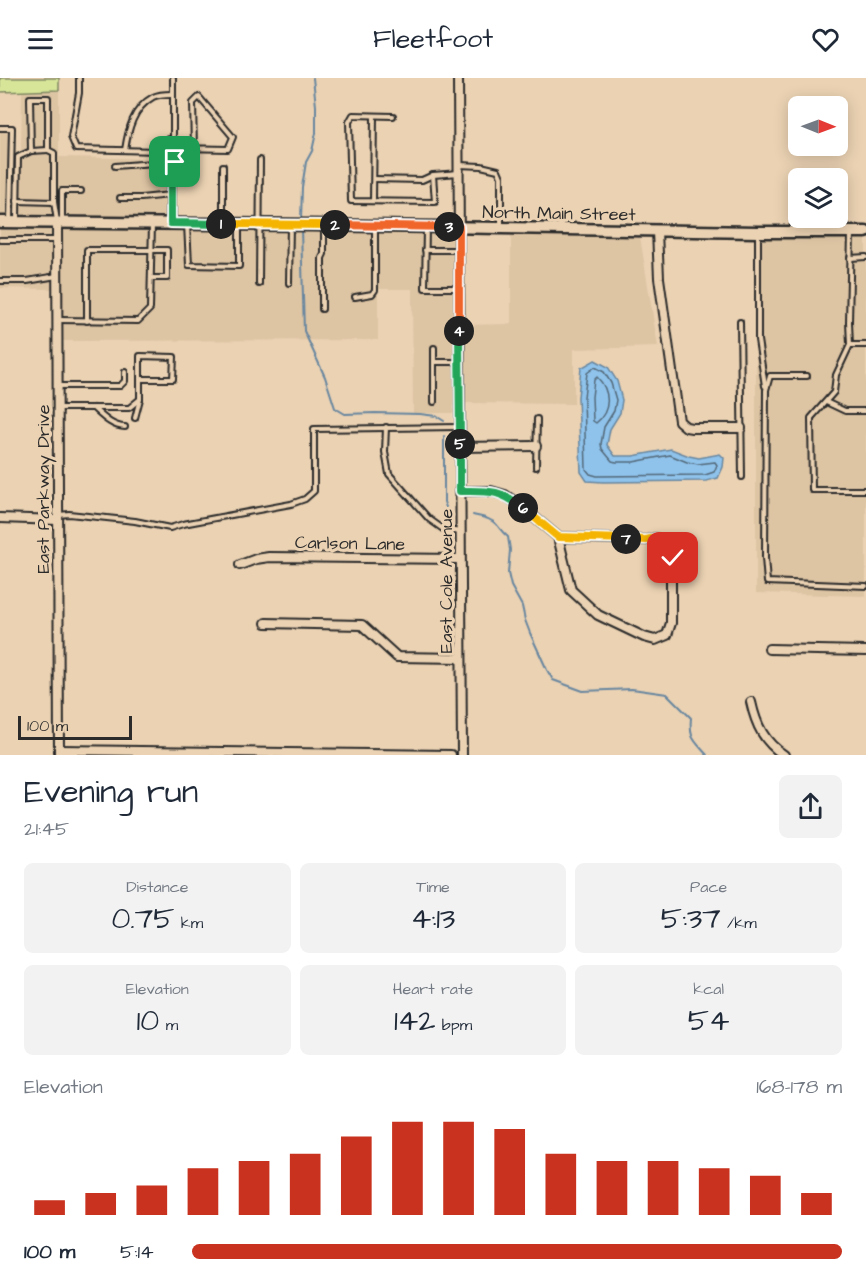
<!DOCTYPE html>
<html lang="en">
<head>
<meta charset="utf-8">
<style>
  body { margin:0; font-family:"Architects Daughter",sans-serif; background:#f2f2f3; color:#1f2937; height:100vh; display:flex; flex-direction:column; font-size:22px; white-space:nowrap }
  * { box-sizing:border-box; margin:0 }
  p { font-size:20px; color:#747a83 }
  .icon { flex:none; width:33px; height:33px; fill:none; stroke:currentColor; stroke-width:2; stroke-linecap:round; stroke-linejoin:round }
  .map { position:relative; height:677px; overflow:hidden }
  .panel { display:flex; flex-direction:column; background:#fff; flex:1 }
  .panel>* { flex:none }
  .needle { width:39px; rotate:91deg }
  .tools { position:absolute; left:788px; top:18px; display:grid; gap:12px }
  .tools a { display:grid; place-items:center; width:60px; height:60px; border-radius:9px; background:#fff; box-shadow:0 3px 15px #0003; font-size:30px }
  .scale { position:absolute; left:18px; bottom:15px; width:114px; box-sizing:border-box; padding-left:6px; border:3px solid #2b2b2b; border-top:0; font-size:16px; line-height:21px; white-space:nowrap; color:#2b2b2b; -webkit-text-stroke:4px #ebd2b3; paint-order:stroke }
  .pin { position:absolute; display:grid; place-items:center; width:51px; height:51px; color:#fff; margin:-26px; border-radius:12px; box-shadow:0 3px 9px #0006 }
  .km { position:absolute; width:30px; height:30px; margin:-15px; border-radius:50%; background:#222; color:#fff; font-size:16px; line-height:30px; text-align:center }
  .round { display:grid; place-items:center; flex:none; width:63px; height:63px; border-radius:9px; background:#f2f2f3 }
  .head { display:flex; align-items:center; justify-content:space-between; height:102px; padding:0 24px }
  h1 { font-size:33px; font-weight:600; line-height:45px }
  .stats { display:grid; grid-template-columns:repeat(3,1fr); gap:9px; height:102px; padding:6px 24px }
  .stats div { display:grid; align-content:center; border-radius:9px; background:#f2f2f3; text-align:center }
  .stats b { font-size:30px; font-weight:600 }
  .stats small { font-size:16px; font-weight:400 }
  .stats p { font-size:16px }
  .chart { height:168px; padding:12px 24px }
  .chart p { display:flex; justify-content:space-between }
  .chart svg { width:100%; height:108px; margin-top:6px; stroke:#c8321e; stroke-width:6 }
  ul { padding:0 24px; list-style:none; font-size:20px }
  li { display:grid; grid-template-columns:96px 72px 1fr; align-items:center; height:45px }
  li i { height:15px; border-radius:8px; background:#c8321e }
  header { display:flex; justify-content:space-between; align-items:center; height:78px; padding:0 24px; background:#fff; font-size:27px; font-weight:600 }
  .map>svg:first-child { display:block }
  .built { fill:#ddc4a3 }
  .green { fill:#d6e598; stroke:#808862; stroke-width:1.5 }
  .water { fill:#8fc3ec; stroke:#67869f; stroke-width:1.5 }
  .lines { fill:none; stroke-linecap:round; stroke-linejoin:round }
  .shore { stroke:#536878; stroke-width:1.5 }
  .stream { stroke:#67869f; stroke-width:2 }
  .lane-casing { stroke:#2b2b2b; stroke-width:8 }
  .street-casing { stroke:#2b2b2b; stroke-width:12 }
  .secondary-casing { stroke:#2b2b2b; stroke-width:15 }
  .lane { stroke:#ebd2b3; stroke-width:4 }
  .street { stroke:#ebd2b3; stroke-width:8 }
  .secondary { stroke:#ebd2b3; stroke-width:10 }
  .split-1-casing { stroke:#fff; stroke-width:12 }
  .split-2-casing { stroke:#fff; stroke-width:12 }
  .split-3-casing { stroke:#fff; stroke-width:12 }
  .split-4-casing { stroke:#fff; stroke-width:12 }
  .split-5-casing { stroke:#fff; stroke-width:12 }
  .split-6-casing { stroke:#fff; stroke-width:12 }
  .split-7-casing { stroke:#fff; stroke-width:12 }
  .split-8-casing { stroke:#fff; stroke-width:12 }
  .split-1 { stroke:#22a559; stroke-width:8 }
  .split-2 { stroke:#f5b400; stroke-width:8 }
  .split-3 { stroke:#f0652b; stroke-width:8 }
  .split-4 { stroke:#f0652b; stroke-width:8 }
  .split-5 { stroke:#22a559; stroke-width:8 }
  .split-6 { stroke:#22a559; stroke-width:8 }
  .split-7 { stroke:#f5b400; stroke-width:8 }
  .split-8 { stroke:#f5b400; stroke-width:8 }
  .labels { text-anchor:middle; stroke-width:6; stroke-linejoin:round; paint-order:stroke }
  .street-label { font-size:18px; fill:#2b2b2b; stroke:#ebd2b3 }
</style>
</head>
<body>
<header><svg class="icon" aria-label="menu" viewBox="0 0 24 24"><path d="M4 6h16M4 12h16M4 18h16"/></svg>Fleetfoot<svg class="icon" aria-label="heart" viewBox="0 0 24 24"><path d="M12 20l-8-8c-3-5 5-10 8-4 3-6 11-1 8 4z"/></svg></header>
<div class="map">
<svg width="866" height="677" viewBox="0 0 866 677">
  <rect width="100%" height="100%" fill="#ebd2b3"/>
  <filter id="ink" filterUnits="userSpaceOnUse"><feTurbulence type="fractalNoise" baseFrequency=".0167" numOctaves="2"/><feDisplacementMap in="SourceGraphic" scale="12" xChannelSelector="R" yChannelSelector="G"/><feConvolveMatrix kernelMatrix="1 2 1 2 8 2 1 2 1" color-interpolation-filters="sRGB"/></filter>
  <g filter="url(#ink)">
    <g class="built">
      <path d="M59 12V79L173 81V143L0 141V53H9V74H21L22 14Z"/>
      <path d="M59 146 457 151 458 335H413L412 211H378V262L61 263Z"/>
      <path d="M0 147H54L55 211 0 210Z"/>
      <path d="M511 151 639 153 658 269 574 271V326L462 325 461 247 511 246Z"/>
      <path d="M756 155 866 159V518L756 515Z"/>
    </g>
    <path class="green" d="M0 0H59V12L0 14Z"/>
    <path class="water" d="M595 282 608 289 617 303 622 322 620 335 610 351 607 367 615 378H633L671 371 689 378 699 380 720 376 724 380 723 389 718 400 706 403 603 404 587 403 581 394 578 319 581 290Z"/>
    <g class="lines">
      <g class="shore">
        <path d="M595 289 604 294 611 305 616 322 614 333 604 349 601 366 602 371 612 383 616 384H633L670 377 687 384 698 386 715 384 717 387 714 394 705 397 597 398 590 396 586 391 584 319 587 295Z"/>
        <path d="M597 299C611 313 611 333 596 345L593 343 592 319 594 302Z"/>
      </g>
      <g class="stream">
        <path d="M301 142 302 109 306 84 312 73 316 55V28L313 0"/>
        <path d="M301 151 304 253 325 299 335 330 345 336 375 335 420 336 436 338 444 343"/>
        <path d="M444 358V424L449 437"/>
        <path d="M473 437C481 439 491 440 497 447 501 452 503 455 508 459L510 472 508 495 511 508 522 528 525 542 530 555 547 592 553 602 583 613 632 611 667 616 691 640C689 661 694 662 707 677"/>
      </g>
      <defs>
        <g id="lane">
          <path d="M79 0V15L71 59 76 71 159 73"/>
          <path d="M173 0V63"/>
          <path d="M393 38 353 37 349 44 351 123 435 124 433 97"/>
          <path d="M0 50H12L10 143"/>
          <path d="M181 70 228 71 233 59 199 19 193 25 194 70"/>
          <path d="M125 72C128 52 133 30 153 19 159 16 166 16 172 16"/>
          <path d="M31 73 30 20H48V72L54 75V124L57 143"/>
          <path d="M459 87 481 88 498 92 501 99V150"/>
          <path d="M115 88 154 85 161 81"/>
          <path d="M374 101 422 102 433 97 459 95"/>
          <path d="M120 120H141L170 117"/>
          <path d="M17 123 54 124"/>
          <path d="M373 123 374 38"/>
          <path d="M17 142 18 79 31 73 48 72"/>
          <path d="M62 144V113H81"/>
          <path d="M223 145V88"/>
          <path d="M187 146 189 187 239 188V149"/>
          <path d="M426 150 425 210H459"/>
          <path d="M758 154V262L765 308"/>
          <path d="M851 155 849 244 850 267 836 297 834 314 811 340 812 412H866"/>
          <path d="M0 162H56"/>
          <path d="M425 172H458"/>
          <path d="M850 180 866 179"/>
          <path d="M0 203H27L57 198"/>
          <path d="M289 205 290 147"/>
          <path d="M259 206 260 82"/>
          <path d="M355 219 372 216 375 212V149"/>
          <path d="M322 231V180L324 176V148"/>
          <path d="M58 242 138 243 150 231 152 146"/>
          <path d="M87 243V172H167V200H151"/>
          <path d="M740 244 742 399"/>
          <path d="M850 267H866"/>
          <path d="M434 270V324"/>
          <path d="M434 284H460"/>
          <path d="M807 298H770L766 312 765 480 767 504 866 508"/>
          <path d="M59 308H120L125 303V294"/>
          <path d="M826 324 845 333H866"/>
          <path d="M59 330H129L140 321V278L174 279 173 301H140"/>
          <path d="M93 330C102 338 112 349 125 349"/>
          <path d="M135 340 140 321"/>
          <path d="M386 349 385 374 389 396 429 441 443 451 460 454"/>
          <path d="M536 389 537 341"/>
          <path d="M59 437 69 436 135 443 170 450 183 446 291 426 305 421 314 413V351L459 349"/>
        </g>
        <g id="street">
          <path d="M458 0 462 677"/>
          <circle cx="171" cy="74" r="11"/>
          <path d="M57 144 59 677"/>
          <path d="M171 145V85"/>
          <path d="M657 153 659 200 679 343 686 349 692 350H741"/>
          <path d="M460 369 536 368"/>
          <path d="M460 413H491L505 417 517 425 558 459 646 462 655 460 671 465 673 479 671 487V545L667 557 655 562 644 559 598 537 571 512 558 459"/>
          <path d="M0 440 58 442"/>
          <path d="M240 487 256 481 269 479 460 481"/>
          <path d="M266 545 362 547 397 579 461 580"/>
          <path d="M769 571 866 573"/>
          <path d="M751 624C756 647 764 664 784 677"/>
          <path d="M59 672 451 677"/>
        </g>
        <path id="secondary" d="M0 144 312 147 758 154H866"/>
      </defs>
      <use href="#lane" class="lane-casing"/>
      <use href="#street" class="street-casing"/>
      <use href="#secondary" class="secondary-casing"/>
      <use href="#lane" class="lane"/>
      <use href="#street" class="street"/>
      <use href="#secondary" class="secondary"/>
    </g>
  </g>
  <g class="lines" filter="url(#ink)">
    <defs>
      <path id="split-1" d="M175 84 171 85V145L221 146"/>
      <path id="split-2" d="M221 146 335 147"/>
      <path id="split-3" d="M335 147 449 149"/>
      <path id="split-4" d="M449 149H459V253"/>
      <path id="split-5" d="M459 253 460 366"/>
      <path id="split-6" d="M460 366V413C489 413 499 411 523 430"/>
      <path id="split-7" d="M523 430 558 459 626 461"/>
      <path id="split-8" d="M626 461 646 462 655 460 671 465 673 480"/>
    </defs>
    <use href="#split-1" class="split-1-casing"/>
    <use href="#split-2" class="split-2-casing"/>
    <use href="#split-3" class="split-3-casing"/>
    <use href="#split-4" class="split-4-casing"/>
    <use href="#split-5" class="split-5-casing"/>
    <use href="#split-6" class="split-6-casing"/>
    <use href="#split-7" class="split-7-casing"/>
    <use href="#split-8" class="split-8-casing"/>
    <use href="#split-1" class="split-1"/>
    <use href="#split-2" class="split-2"/>
    <use href="#split-3" class="split-3"/>
    <use href="#split-4" class="split-4"/>
    <use href="#split-5" class="split-5"/>
    <use href="#split-6" class="split-6"/>
    <use href="#split-7" class="split-7"/>
    <use href="#split-8" class="split-8"/>
  </g>
  <g class="labels">
    <g class="street-label">
      <text transform="translate(559 135) rotate(1)" y="6">North Main Street</text>
      <text transform="translate(43 411) rotate(-90)" y="6">East Parkway Drive</text>
      <text transform="translate(350 465) rotate(1)" y="6">Carlson Lane</text>
      <text transform="translate(446 503) rotate(-90)" y="6">East Cole Avenue</text>
    </g>
  </g>
</svg>
<div class="tools">
<a><svg class="needle" viewBox="-14 -14 28 28"><path d="M0-13l5 13h-10z" fill="#e53935"/><path d="M0 13l5-13h-10z" fill="#747a83"/></svg></a>
<a><svg class="icon" aria-label="layers" viewBox="0 0 24 24"><path d="M12 4l9 5-9 5-9-5zM3 14l9 5 9-5"/></svg></a>
</div>
<div class="scale">100 m</div>
<div class="pin" style="left:175px;top:84px;background:#1e9e55"><svg class="icon" aria-label="arrive" viewBox="0 0 24 24"><path d="M6 21V4h12l-3 4 3 4H6"/></svg></div>
<div class="pin" style="left:673px;top:480px;background:#d93025"><svg class="icon" aria-label="check" viewBox="0 0 24 24"><path d="M5 12l5 5 9-10"/></svg></div>
<b class="km" style="left:221px;top:146px">1</b>
<b class="km" style="left:335px;top:147px">2</b>
<b class="km" style="left:449px;top:149px">3</b>
<b class="km" style="left:459px;top:253px">4</b>
<b class="km" style="left:460px;top:366px">5</b>
<b class="km" style="left:523px;top:430px">6</b>
<b class="km" style="left:626px;top:461px">7</b>
</div>
<section class="panel">
<div class="head"><div><h1>Evening run</h1><p>21:45</p></div><a class="round"><svg class="icon" aria-label="share" viewBox="0 0 24 24"><path d="M12 15V3M7 8l5-5 5 5M5 13v7h14v-7"/></svg></a></div>
<div class="stats">
<div><p>Distance</p><b>0.75<small> km</small></b></div>
<div><p>Time</p><b>4:13</b></div>
<div><p>Pace</p><b>5:37<small> /km</small></b></div>
</div>
<div class="stats">
<div><p>Elevation</p><b>10<small> m</small></b></div>
<div><p>Heart rate</p><b>142<small> bpm</small></b></div>
<div><p>kcal</p><b>54</b></div>
</div>
<div class="chart"><p><span>Elevation</span>168–178 m</p>
<svg viewBox="0 0 160 44" preserveAspectRatio="none"><path d="M5 44V38M15 44V35M25 44V32M35 44V25M45 44V22M55 44V19M65 44V12M75 44V6M85 44V6M95 44V9M105 44V19M115 44V22M125 44V22M135 44V25M145 44V28M155 44V35"/></svg>
</div>
<ul>
<li><b>100 m</b>5:14<i style="width:100%"></i></li>
</ul>
</section>
</body>
</html>
